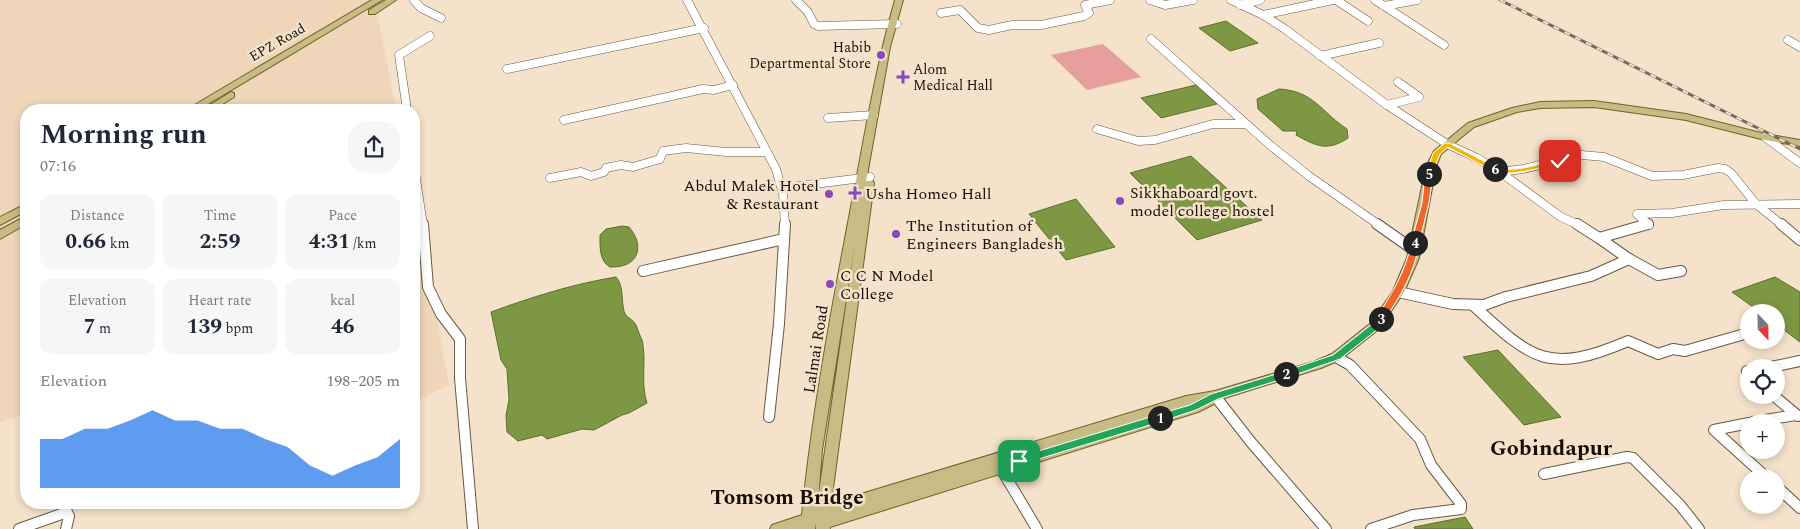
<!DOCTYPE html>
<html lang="en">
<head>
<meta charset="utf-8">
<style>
  body { margin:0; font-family:Spectral,serif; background:#f6f6f7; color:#1f2937; height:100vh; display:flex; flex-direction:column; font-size:19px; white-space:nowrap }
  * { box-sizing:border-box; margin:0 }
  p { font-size:16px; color:#747a83 }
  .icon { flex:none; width:28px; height:28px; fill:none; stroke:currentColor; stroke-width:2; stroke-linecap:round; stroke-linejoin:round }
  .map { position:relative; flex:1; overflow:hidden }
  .side { position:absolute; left:20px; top:104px; width:400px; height:405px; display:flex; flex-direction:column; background:#fff; border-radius:20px; box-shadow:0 2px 8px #0003 }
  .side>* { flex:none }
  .needle { width:32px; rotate:158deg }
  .tools { position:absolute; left:1740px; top:304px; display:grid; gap:10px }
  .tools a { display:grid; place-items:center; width:45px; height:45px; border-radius:50%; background:#fff; box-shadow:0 2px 8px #0003; font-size:25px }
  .pin { position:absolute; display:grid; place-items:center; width:42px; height:42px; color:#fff; margin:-21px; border-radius:10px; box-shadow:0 2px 8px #0006 }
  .km { position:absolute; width:25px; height:25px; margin:-12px; border-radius:50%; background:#222; color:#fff; font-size:14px; line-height:25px; text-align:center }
  .round { display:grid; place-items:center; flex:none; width:52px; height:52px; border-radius:20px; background:#f6f6f7 }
  .summary { display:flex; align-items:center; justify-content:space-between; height:85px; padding:0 20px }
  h1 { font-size:28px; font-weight:700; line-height:38px }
  .metrics { display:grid; grid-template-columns:repeat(3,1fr); gap:8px; height:85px; padding:5px 20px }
  .metrics div { display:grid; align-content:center; border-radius:12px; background:#f6f6f7; text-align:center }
  .metrics b { font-size:21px; font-weight:700 }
  .metrics small { font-size:14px; font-weight:400 }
  .metrics p { font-size:14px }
  .chart { height:140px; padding:10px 20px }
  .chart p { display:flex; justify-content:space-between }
  .chart svg { width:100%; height:90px; margin-top:5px; fill:#1a73e8; opacity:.7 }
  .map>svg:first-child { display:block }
  .built { fill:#efd6b8 }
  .green { fill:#e69f9c }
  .water { fill:#7e9743; stroke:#5e6e31 }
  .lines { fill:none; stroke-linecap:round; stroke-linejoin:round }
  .minor-far1-casing { stroke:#695944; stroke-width:9 }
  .minor-casing { stroke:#695944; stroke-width:12 }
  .major-casing { stroke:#716324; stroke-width:2 }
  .minor-far1 { stroke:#fff; stroke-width:8 }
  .minor { stroke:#fff; stroke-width:10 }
  .major { fill:#c7bc85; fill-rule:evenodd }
  .rail-casing { stroke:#75695b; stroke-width:3 }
  .rail { stroke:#f5e2ca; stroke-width:2; stroke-dasharray:6; stroke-linecap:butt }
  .split-1 { fill:#22a559; stroke:#fff }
  .split-2 { fill:#22a559; stroke:#fff }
  .split-3 { fill:#22a559; stroke:#fff }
  .split-4 { fill:#f0652b; stroke:#fff }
  .split-5 { fill:#f0652b; stroke:#fff }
  .split-6 { fill:#f5b400; stroke:#fff }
  .split-7 { fill:#f5b400; stroke:#fff }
  .poi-dot { fill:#8849bf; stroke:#f5e2ca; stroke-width:2 }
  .labels { text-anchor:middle; stroke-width:5; stroke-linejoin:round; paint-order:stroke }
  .far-street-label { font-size:14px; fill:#150f07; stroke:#f5e2ca }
  .far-poi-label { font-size:14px; fill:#150f07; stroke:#f5e2ca; text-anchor:end }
  .poi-label { font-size:16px; fill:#150f07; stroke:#f5e2ca; text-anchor:start }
  .street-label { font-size:16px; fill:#150f07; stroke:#f5e2ca }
  .near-neighbourhood-label { font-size:21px; font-weight:bold; fill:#150f07; stroke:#f5e2ca }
  .near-quarter-label { font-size:22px; font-weight:bold; fill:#150f07; stroke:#f5e2ca }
</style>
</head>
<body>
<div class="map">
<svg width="1800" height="529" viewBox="0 0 1800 529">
  <rect width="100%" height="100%" fill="#f5e2ca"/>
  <g class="built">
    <path d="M0 0H375L396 110H26V414L0 422Z"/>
    <path d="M414 200 449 385 414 402Z"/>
  </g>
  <path class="green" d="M1103 44 1141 77 1087 90 1051 55Z"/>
  <g class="water">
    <path d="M1226 21 1258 43 1230 51 1199 28Z"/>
    <path d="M1196 85 1217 104 1161 118 1141 98Z"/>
    <path d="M1279 89C1314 91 1321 112 1347 129L1348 138C1327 152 1316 146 1296 135L1297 131H1283L1258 109 1257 99Z"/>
    <path d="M1191 156 1262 220 1197 240 1130 173Z"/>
    <path d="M1076 199 1115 247 1066 260 1029 214Z"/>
    <path d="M622 226 629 227C646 247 638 268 610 267 599 261 600 246 600 235L606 229Z"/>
    <path d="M616 277C624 286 621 299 624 311 625 317 633 319 636 325 638 330 640 336 642 340 647 360 640 382 647 403L629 413 622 415 594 430 582 429 547 439 542 435 518 441 507 432 506 415 509 400 507 369 501 360 491 312C532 297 573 284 616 277Z"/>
    <path d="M1775 277 1800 292V342L1776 324V312H1760L1732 292Z"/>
    <path d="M1498 350 1561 417 1524 425 1463 357Z"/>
    <path d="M1465 517 1473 529H1415L1414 527Z"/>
  </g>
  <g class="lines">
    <defs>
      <g id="minor-far1">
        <path d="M414 0 421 8 441 18"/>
        <path d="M687 0 776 169 783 194 785 225"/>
        <path d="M796 0 808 12 814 24 818 26 897 24"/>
        <path d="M1150 0 1165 5 1193 0"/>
        <path d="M1231 0 1263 15 1285 29 1387 105 1447 144 1477 158 1500 172 1561 217 1579 225"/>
        <path d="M1336 0 1368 21"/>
        <path d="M1375 0 1444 45"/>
        <path d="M1240 5 1260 0"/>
        <path d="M1384 6 1417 0"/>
        <path d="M941 13 960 10 978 28 989 30 1012 25H1041L1084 16 1089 13 1085 5 1110 0"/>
        <path d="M1263 15 1333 0"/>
        <path d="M1151 39 1271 146 1309 176 1379 225"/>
        <path d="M1788 40 1800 47"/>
        <path d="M1320 56 1379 43"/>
        <path d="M507 69 704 28"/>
        <path d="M1387 105 1419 97 1398 82"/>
        <path d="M407 110 399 55 430 36"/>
        <path d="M828 118 874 115"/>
        <path d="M564 120 703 89 714 90 733 85"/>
        <path d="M1097 129 1138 141 1155 140 1213 124H1244"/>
        <path d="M1765 137 1800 163"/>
        <path d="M414 166 423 225"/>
        <path d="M1500 172 1523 169 1582 155 1604 157 1652 176 1683 175 1718 168 1725 169 1731 173 1756 204 1782 225"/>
        <path d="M550 178 581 172 591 176 604 172 606 168 621 165 633 167 660 159 663 151 686 148 726 152H767"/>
        <path d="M783 188 870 177"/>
        <path d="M1647 225H1649L1637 214 1672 213 1724 205 1800 204"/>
      </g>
      <g id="minor">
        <path d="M423 224 428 287 441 314 460 339V378L473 529"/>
        <path d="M1377 224 1414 250"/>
        <path d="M1577 224 1599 238 1648 224"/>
        <path d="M1781 224 1800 240"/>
        <path d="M1629 259 1658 275 1681 271"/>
        <path d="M643 271 784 239"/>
        <path d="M1398 292 1453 304 1484 305 1506 297 1591 276 1629 259 1599 238"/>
        <path d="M1473 305C1532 360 1549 375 1628 341L1658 354 1673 349 1685 351 1741 335"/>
        <path d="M1336 357 1350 365 1420 439 1431 465 1461 504V509L1413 515 1371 529"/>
        <path d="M1766 368 1800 361"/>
        <path d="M1749 371H1747L1749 374"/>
        <path d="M1773 395 1798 416"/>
        <path d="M1215 396 1250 441 1326 529"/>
        <path d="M769 417 779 324 785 224"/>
        <path d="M1753 422 1796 415"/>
        <path d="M1749 423 1714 430 1767 478"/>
        <path d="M1000 467 1037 529"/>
        <path d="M1544 474 1627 457 1633 458 1680 505 1699 529"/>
        <path d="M1776 486 1800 508"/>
        <path d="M19 529 67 512 69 516 66 529"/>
      </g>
      <g id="major">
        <path d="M372 0H382L198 110H186Z"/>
        <path d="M386 0H396L375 14H369V10Z"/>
        <path d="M895 0H903L890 47 866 181H873L874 183 831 503 1186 396 1215 391 1313 362 1332 354 1371 323 1393 291 1407 258 1426 167 1434 151 1468 123 1512 108 1540 102 1594 101 1686 114 1765 134 1800 140V146L1765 140 1686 120 1594 107 1540 108 1517 112 1474 127 1441 154 1436 167 1419 258 1404 292 1379 329 1340 360 1321 368 1215 401 1214 404 1198 412 830 527V529H816V523L815 529H770L772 525 802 515C812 413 831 312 850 212 864 141 875 69 895 0ZM855 244 818 499 822 450Z"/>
        <path d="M231 92 234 93V97L213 110H202Z"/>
        <path d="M26 204V211L0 225V217Z"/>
        <path d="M26 216V224L0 239V230Z"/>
      </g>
    </defs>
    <use href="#minor-far1" class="minor-far1-casing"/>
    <use href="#minor" class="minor-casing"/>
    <use href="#major" class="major-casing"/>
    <use href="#minor-far1" class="minor-far1"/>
    <use href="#minor" class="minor"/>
    <use href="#major" class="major"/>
    <defs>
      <path id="rail" d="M1500 0 1800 149"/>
    </defs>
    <use href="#rail" class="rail-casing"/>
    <use href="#rail" class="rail"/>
  </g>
  <path class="split-1" d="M1160 414 1163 415V421L1019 465 1014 461 1019 457Z"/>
  <path class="split-2" d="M1286 371 1289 372V377L1218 399 1196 410 1160 422 1155 418 1156 415 1190 405 1211 394Z"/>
  <path class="split-3" d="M1378 316H1381L1385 319 1378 329 1340 359 1286 378 1282 377V372L1333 355 1372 324Z"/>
  <path class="split-4" d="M1415 241 1419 243C1415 273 1400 296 1384 321H1378L1376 319C1391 294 1406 272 1411 243Z"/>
  <path class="split-5" d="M1429 172 1433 174 1429 203 1419 243 1415 246 1411 243 1422 203 1425 174Z"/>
  <path class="split-6" d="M1445 143H1449L1499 169 1493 171 1448 147 1440 154 1431 176H1426L1433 153Z"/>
  <path class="split-7" d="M1560 159H1562V162C1547 166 1503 180 1492 169L1495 167C1514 174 1541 163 1560 159Z"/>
  <g class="poi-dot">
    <circle cx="881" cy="55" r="5"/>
    <path d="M900.5 69.5h5v5h5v5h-5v5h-5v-5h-5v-5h5z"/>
    <path d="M852.5 185.5h5v5h5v5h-5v5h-5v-5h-5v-5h5z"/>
    <circle cx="829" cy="194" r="5"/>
    <circle cx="1120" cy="201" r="5"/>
    <circle cx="896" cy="234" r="5"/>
    <circle cx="830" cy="284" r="5"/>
  </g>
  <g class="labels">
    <g class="far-street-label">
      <text transform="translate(277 42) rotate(-30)" y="5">EPZ Road</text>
    </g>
    <g class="far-poi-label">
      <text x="871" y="52">Habib<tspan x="871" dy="16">Departmental Store</tspan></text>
      <text x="913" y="74" text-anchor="start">Alom<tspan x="913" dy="16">Medical Hall</tspan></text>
    </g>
    <g class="poi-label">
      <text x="819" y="191" text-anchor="end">Abdul Malek Hotel<tspan x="819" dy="18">&amp; Restaurant</tspan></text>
      <text x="1130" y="198">Sikkhaboard govt.<tspan x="1130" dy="18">model college hostel</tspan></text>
      <text x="865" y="199">Usha Homeo Hall</text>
      <text x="906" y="231">The Institution of<tspan x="906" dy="18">Engineers Bangladesh</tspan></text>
      <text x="840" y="281">C C N Model<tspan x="840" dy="18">College</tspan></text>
    </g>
    <g class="street-label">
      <text transform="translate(815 349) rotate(-81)" y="6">Lalmai Road</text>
    </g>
    <g class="near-neighbourhood-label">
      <text x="787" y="504">Tomsom Bridge</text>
    </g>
    <g class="near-quarter-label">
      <text x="1551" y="455">Gobindapur</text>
    </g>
  </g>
</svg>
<div class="tools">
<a><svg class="needle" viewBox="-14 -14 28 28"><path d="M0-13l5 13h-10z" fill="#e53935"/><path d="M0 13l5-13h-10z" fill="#747a83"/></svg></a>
<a><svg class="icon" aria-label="locate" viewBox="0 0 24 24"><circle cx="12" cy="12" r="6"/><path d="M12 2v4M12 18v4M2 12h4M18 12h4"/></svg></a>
<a>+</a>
<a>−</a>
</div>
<div class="pin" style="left:1019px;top:461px;background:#1e9e55"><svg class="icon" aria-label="arrive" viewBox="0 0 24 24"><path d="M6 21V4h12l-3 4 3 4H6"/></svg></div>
<div class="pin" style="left:1560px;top:161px;background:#d93025"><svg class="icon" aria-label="check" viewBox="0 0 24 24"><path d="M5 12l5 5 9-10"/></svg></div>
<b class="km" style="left:1160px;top:418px">1</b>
<b class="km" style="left:1286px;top:374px">2</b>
<b class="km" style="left:1381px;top:319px">3</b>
<b class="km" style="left:1415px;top:243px">4</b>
<b class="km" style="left:1429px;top:174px">5</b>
<b class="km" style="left:1495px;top:169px">6</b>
<section class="side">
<div class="summary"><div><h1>Morning run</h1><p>07:16</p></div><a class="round"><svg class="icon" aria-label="share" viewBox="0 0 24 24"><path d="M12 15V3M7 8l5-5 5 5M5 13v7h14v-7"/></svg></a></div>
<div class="metrics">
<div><p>Distance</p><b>0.66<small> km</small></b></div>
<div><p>Time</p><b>2:59</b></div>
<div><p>Pace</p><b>4:31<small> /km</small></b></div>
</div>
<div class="metrics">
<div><p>Elevation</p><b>7<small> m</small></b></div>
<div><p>Heart rate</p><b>139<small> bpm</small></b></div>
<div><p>kcal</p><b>46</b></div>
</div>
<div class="chart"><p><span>Elevation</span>198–205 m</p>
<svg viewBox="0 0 160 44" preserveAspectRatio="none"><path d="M0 44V20L10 20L20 15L30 15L40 11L50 6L60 11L70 11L80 15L90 15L100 20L110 24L120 33L130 38L140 33L150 29L160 20V44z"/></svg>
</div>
</section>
</div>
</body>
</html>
